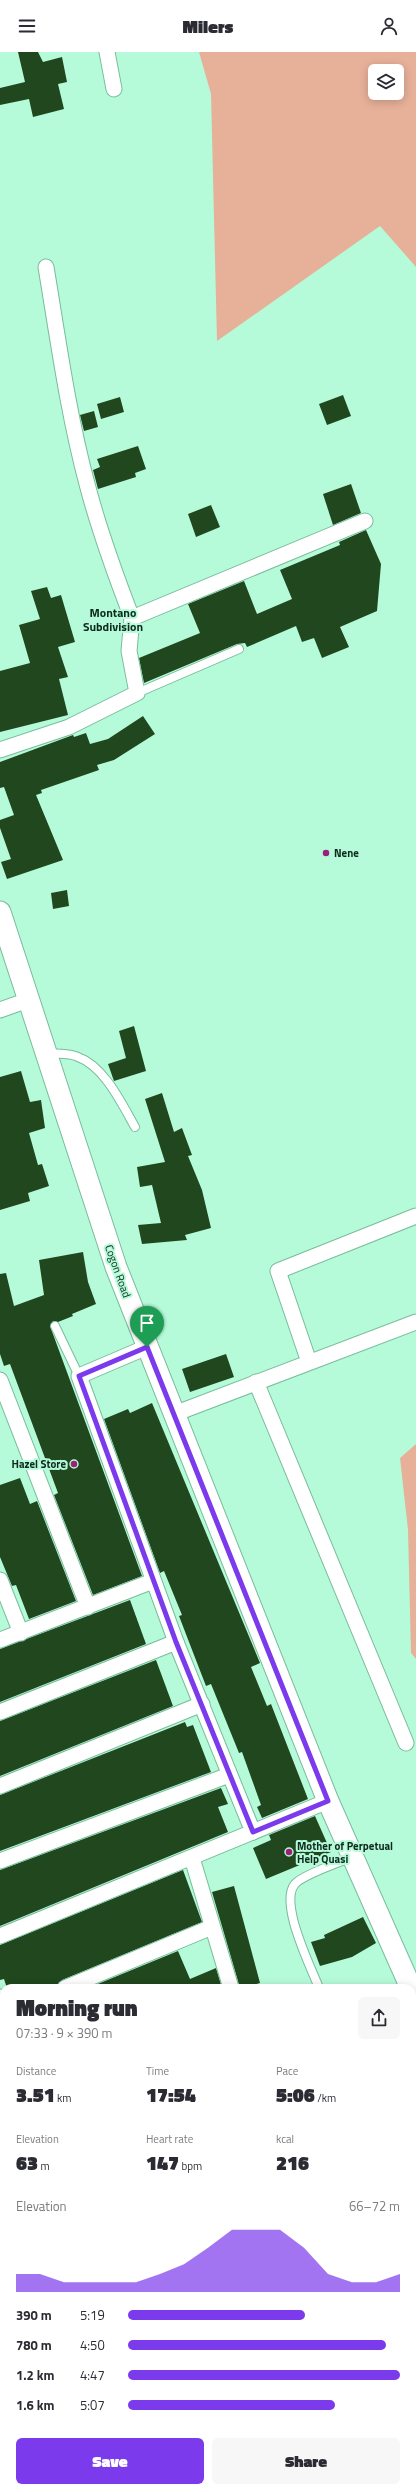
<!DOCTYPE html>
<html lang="en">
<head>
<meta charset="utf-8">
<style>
  body { margin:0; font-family:"Titillium Web",sans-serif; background:#f7f7f7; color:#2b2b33; height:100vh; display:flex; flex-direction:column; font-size:15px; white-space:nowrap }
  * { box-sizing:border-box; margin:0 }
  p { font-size:13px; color:#7c7c81 }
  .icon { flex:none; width:22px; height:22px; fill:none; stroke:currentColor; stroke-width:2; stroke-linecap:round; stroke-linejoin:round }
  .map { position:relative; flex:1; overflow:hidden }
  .side { position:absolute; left:0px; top:1932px; width:416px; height:508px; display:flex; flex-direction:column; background:#fff; border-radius:12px 12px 0 0; box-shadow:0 2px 10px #0003 }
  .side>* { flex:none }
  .controls { position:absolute; left:368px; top:12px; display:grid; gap:8px }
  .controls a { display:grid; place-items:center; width:36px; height:36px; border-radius:6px; background:#fff; box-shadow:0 2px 10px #0003; font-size:20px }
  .pin { position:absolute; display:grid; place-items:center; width:34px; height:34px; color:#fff; margin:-41px -17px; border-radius:50% 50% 50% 0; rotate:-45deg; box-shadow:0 0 4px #0007 }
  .pin .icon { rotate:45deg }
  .round { display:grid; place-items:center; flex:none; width:42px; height:42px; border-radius:6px; background:#f7f7f7 }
  .overview { display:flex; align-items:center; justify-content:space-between; height:68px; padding:0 16px }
  h1 { font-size:22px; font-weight:800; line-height:30px }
  .metrics { display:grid; grid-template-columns:repeat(3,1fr); gap:6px; height:68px; padding:4px 16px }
  .metrics div { display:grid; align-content:center }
  .metrics b { font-size:20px; font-weight:800 }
  .metrics small { font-size:11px; font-weight:400 }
  .metrics p { font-size:11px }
  .chart { height:112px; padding:8px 16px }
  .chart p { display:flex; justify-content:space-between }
  .chart svg { width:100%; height:72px; margin-top:4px; fill:#7c3aed; opacity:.7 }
  .button { display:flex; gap:8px; margin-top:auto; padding:8px 16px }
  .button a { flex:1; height:46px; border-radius:6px; background:#7c3aed; color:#fff; font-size:16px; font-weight:800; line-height:46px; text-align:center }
  .button a+a { background:#f7f7f7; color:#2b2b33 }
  ul { padding:0 16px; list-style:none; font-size:13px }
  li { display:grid; grid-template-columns:64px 48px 1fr; align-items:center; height:30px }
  li i { height:10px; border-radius:5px; background:#7c3aed }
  header { display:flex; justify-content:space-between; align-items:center; height:52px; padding:0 16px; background:#fff; font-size:18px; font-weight:800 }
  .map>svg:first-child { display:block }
  .green { fill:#e7b099; fill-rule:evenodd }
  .forest { fill:#eaa98f }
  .building { fill:#20471d }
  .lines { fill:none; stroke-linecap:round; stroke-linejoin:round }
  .lane-casing { stroke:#79bc9c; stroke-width:10 }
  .street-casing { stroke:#79bc9c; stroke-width:17 }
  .secondary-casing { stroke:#79bc9c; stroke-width:23 }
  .lane { stroke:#fff; stroke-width:8 }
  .street { stroke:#fff; stroke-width:15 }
  .secondary { stroke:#fff; stroke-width:21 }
  .route-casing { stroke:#fff; stroke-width:8 }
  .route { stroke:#7c3aed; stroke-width:5 }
  .poi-dot { fill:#9b2077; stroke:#b6fbd9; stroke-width:1.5 }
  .labels { text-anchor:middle; stroke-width:4; stroke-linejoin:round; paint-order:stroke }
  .poi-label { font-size:11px; font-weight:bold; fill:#0e2a1d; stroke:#b6fbd9; text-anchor:start }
  .street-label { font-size:11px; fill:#0e2a1d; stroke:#b6fbd9 }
  .neighbourhood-label { font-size:12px; font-weight:bold; fill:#0e2a1d; stroke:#b6fbd9 }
</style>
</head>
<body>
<header><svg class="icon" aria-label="menu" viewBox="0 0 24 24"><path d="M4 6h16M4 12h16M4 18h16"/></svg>Milers<svg class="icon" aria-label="person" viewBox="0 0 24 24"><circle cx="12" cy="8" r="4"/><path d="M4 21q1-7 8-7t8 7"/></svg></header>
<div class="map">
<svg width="416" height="2440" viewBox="0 0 416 2440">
  <rect width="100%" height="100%" fill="#b6fbd9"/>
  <g class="green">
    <path d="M199 0H416V215L380 174 217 289 211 42ZM375 19H397V41H375Z"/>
    <path d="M416 1392V1607L411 1601 408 1478 400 1406Z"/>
  </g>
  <path class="forest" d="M0 2231 4 2239V2436H412V2419L416 2428V2440H0Z"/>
  <g class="building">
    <path d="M18 0H38L43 10 62 5 67 30 58 32 64 57 33 65 29 47 0 53V36L25 30Z"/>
    <path d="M343 343 351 364 327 373 319 352Z"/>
    <path d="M120 345 124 360 101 367 97 352Z"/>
    <path d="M94 359 98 375 84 379 80 363Z"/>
    <path d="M138 394 146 417 135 421 136 425 98 437 93 418 100 415 97 407Z"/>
    <path d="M351 432 361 461 333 473 323 442Z"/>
    <path d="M211 453 220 475 196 485 188 462Z"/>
    <path d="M366 478 381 512 377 559 340 575 349 595 322 606 314 586 302 590 296 574 247 595 245 591 237 592 144 631 139 606 200 581 188 552 244 529 257 562 292 547 280 518 340 493 339 490Z"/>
    <path d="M47 535 51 546 61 543 75 590 58 595 68 625 59 627 68 663 0 680V619L30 611 19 573 40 567 31 539Z"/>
    <path d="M143 664 155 682 114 708 97 713 99 718 41 738 42 741 36 743 63 808 7 827 1 810 11 807 0 776V768L14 763 4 735 0 736V710L73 683 74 685 86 681 90 692 108 687Z"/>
    <path d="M67 838 69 854 53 857 51 841Z"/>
    <path d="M134 974 146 1019 114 1029 108 1012 126 1006 119 979Z"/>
    <path d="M21 1019 30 1050 41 1048 45 1076 29 1081 38 1113 42 1112 49 1134 28 1141 30 1149 0 1158V1025Z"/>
    <path d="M162 1041 174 1080 182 1076 192 1103 188 1104 202 1138 211 1176 185 1183 187 1188 142 1192 138 1173 161 1171 152 1133 140 1135 137 1115 165 1110 145 1047Z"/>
    <path d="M83 1200 88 1230 96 1252 72 1262 73 1264 58 1270 53 1269 50 1274 142 1524 93 1543 54 1443 58 1441 10 1312 4 1314 0 1302V1222L6 1221 14 1254 44 1243 39 1208Z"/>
    <path d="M226 1302 234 1325 190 1340 182 1317Z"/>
    <path d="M152 1351 260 1611 251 1615 267 1654 271 1652 308 1747 262 1766 257 1755 261 1753 242 1700 239 1701 211 1632 206 1634 194 1603 179 1564 182 1563 164 1519 160 1521 104 1367 128 1357 130 1361Z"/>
    <path d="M20 1426 30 1452 37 1449 76 1549 29 1567 16 1533 12 1534 0 1505V1433Z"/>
    <path d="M130 1548 146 1592 0 1650V1597Z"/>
    <path d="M156 1608 173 1654 0 1724V1669Z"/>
    <path d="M185 1670 187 1675 193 1673 211 1720 0 1799V1743Z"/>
    <path d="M221 1736 228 1752 218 1755 228 1780 0 1874V1818Z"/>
    <path d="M315 1764 331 1800 266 1827 253 1796 271 1788 269 1783Z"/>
    <path d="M183 1818 202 1870 62 1928 56 1936H7L4 1927 0 1928V1893Z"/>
    <path d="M234 1834 260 1931 242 1936H240L212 1840Z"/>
    <path d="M363 1865 376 1891 352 1905 320 1914 311 1890 325 1886 324 1883Z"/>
    <path d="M178 1899 190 1927 216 1916 222 1936H88Z"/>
  </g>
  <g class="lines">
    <defs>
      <g id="lane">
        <path d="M137 641 239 597"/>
        <path d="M48 1001C57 1002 70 1001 78 1005 104 1014 122 1052 135 1075"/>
        <path d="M55 1274 79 1324"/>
        <path d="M319 1936C311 1915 276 1846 297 1830 308 1821 338 1811 352 1805"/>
      </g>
      <g id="street">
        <path d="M107 0 114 37"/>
        <path d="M46 215C58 287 68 361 87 432 99 478 115 522 132 566"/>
        <path d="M0 698 69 675 137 641 129 599 132 566 365 469"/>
        <path d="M0 958 28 948"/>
        <path d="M147 1295 79 1324 176 1590 253 1780"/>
        <path d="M309 1310 278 1219 416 1164"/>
        <path d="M0 1328 88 1555"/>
        <path d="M256 1330 406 1691"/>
        <path d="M174 1362 416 1270"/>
        <path d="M0 1528 21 1581"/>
        <path d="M0 1588 153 1529"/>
        <path d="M0 1660 176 1590"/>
        <path d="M0 1734 202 1652"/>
        <path d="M192 1806 231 1936"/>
        <path d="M0 1809 229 1723"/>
        <path d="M0 1884 328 1749"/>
        <path d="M65 1936 212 1875"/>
        <path d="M0 1945 4 1956"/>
      </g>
      <path id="secondary" d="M0 860 116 1215 328 1749 411 1936"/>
    </defs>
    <use href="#lane" class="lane-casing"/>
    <use href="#street" class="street-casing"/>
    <use href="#secondary" class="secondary-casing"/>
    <use href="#lane" class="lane"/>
    <use href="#street" class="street"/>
    <use href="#secondary" class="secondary"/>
  </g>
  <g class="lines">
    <defs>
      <path id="route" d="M147 1295 328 1749 253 1780 176 1590 79 1324Z"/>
    </defs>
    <use href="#route" class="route-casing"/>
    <use href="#route" class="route"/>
  </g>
  <g class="poi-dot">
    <circle cx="326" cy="801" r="4"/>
    <circle cx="74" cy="1412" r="4"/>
    <circle cx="289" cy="1800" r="4"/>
  </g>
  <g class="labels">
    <g class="poi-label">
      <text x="334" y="805">Nene</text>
      <text x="66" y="1416" text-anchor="end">Hazel Store</text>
      <text x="297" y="1798">Mother of Perpetual<tspan x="297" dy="13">Help Quasi</tspan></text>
    </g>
    <g class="street-label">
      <text transform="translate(118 1219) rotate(70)" y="4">Cogon Road</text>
    </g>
    <g class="neighbourhood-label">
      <text x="113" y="565">Montano<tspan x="113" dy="14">Subdivision</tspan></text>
    </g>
  </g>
</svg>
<div class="controls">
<a><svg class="icon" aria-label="layers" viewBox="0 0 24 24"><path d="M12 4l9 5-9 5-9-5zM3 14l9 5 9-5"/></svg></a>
</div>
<div class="pin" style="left:147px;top:1295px;background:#1e9e55"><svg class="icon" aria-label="arrive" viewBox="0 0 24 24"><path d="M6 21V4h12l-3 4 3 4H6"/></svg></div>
<section class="side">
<div class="overview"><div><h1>Morning run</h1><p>07:33 · 9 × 390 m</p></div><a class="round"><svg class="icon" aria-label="share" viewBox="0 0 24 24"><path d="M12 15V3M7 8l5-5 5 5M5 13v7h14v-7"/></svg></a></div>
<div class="metrics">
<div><p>Distance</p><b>3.51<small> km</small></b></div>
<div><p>Time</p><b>17:54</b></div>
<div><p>Pace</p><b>5:06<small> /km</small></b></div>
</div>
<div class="metrics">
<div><p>Elevation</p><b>63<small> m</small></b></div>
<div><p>Heart rate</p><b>147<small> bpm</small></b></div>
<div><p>kcal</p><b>216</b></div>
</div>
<div class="chart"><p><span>Elevation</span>66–72 m</p>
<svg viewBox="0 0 160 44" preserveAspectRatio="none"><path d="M0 44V33L10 33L20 38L30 38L40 38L50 38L60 33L70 27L80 17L90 6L100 6L110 6L120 17L130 33L140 38L150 38L160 33V44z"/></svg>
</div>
<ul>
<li><b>390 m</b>5:19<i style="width:65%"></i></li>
<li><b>780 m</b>4:50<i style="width:95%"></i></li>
<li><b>1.2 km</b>4:47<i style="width:100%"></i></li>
<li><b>1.6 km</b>5:07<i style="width:76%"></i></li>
</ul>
<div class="button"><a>Save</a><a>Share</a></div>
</section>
</div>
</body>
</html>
